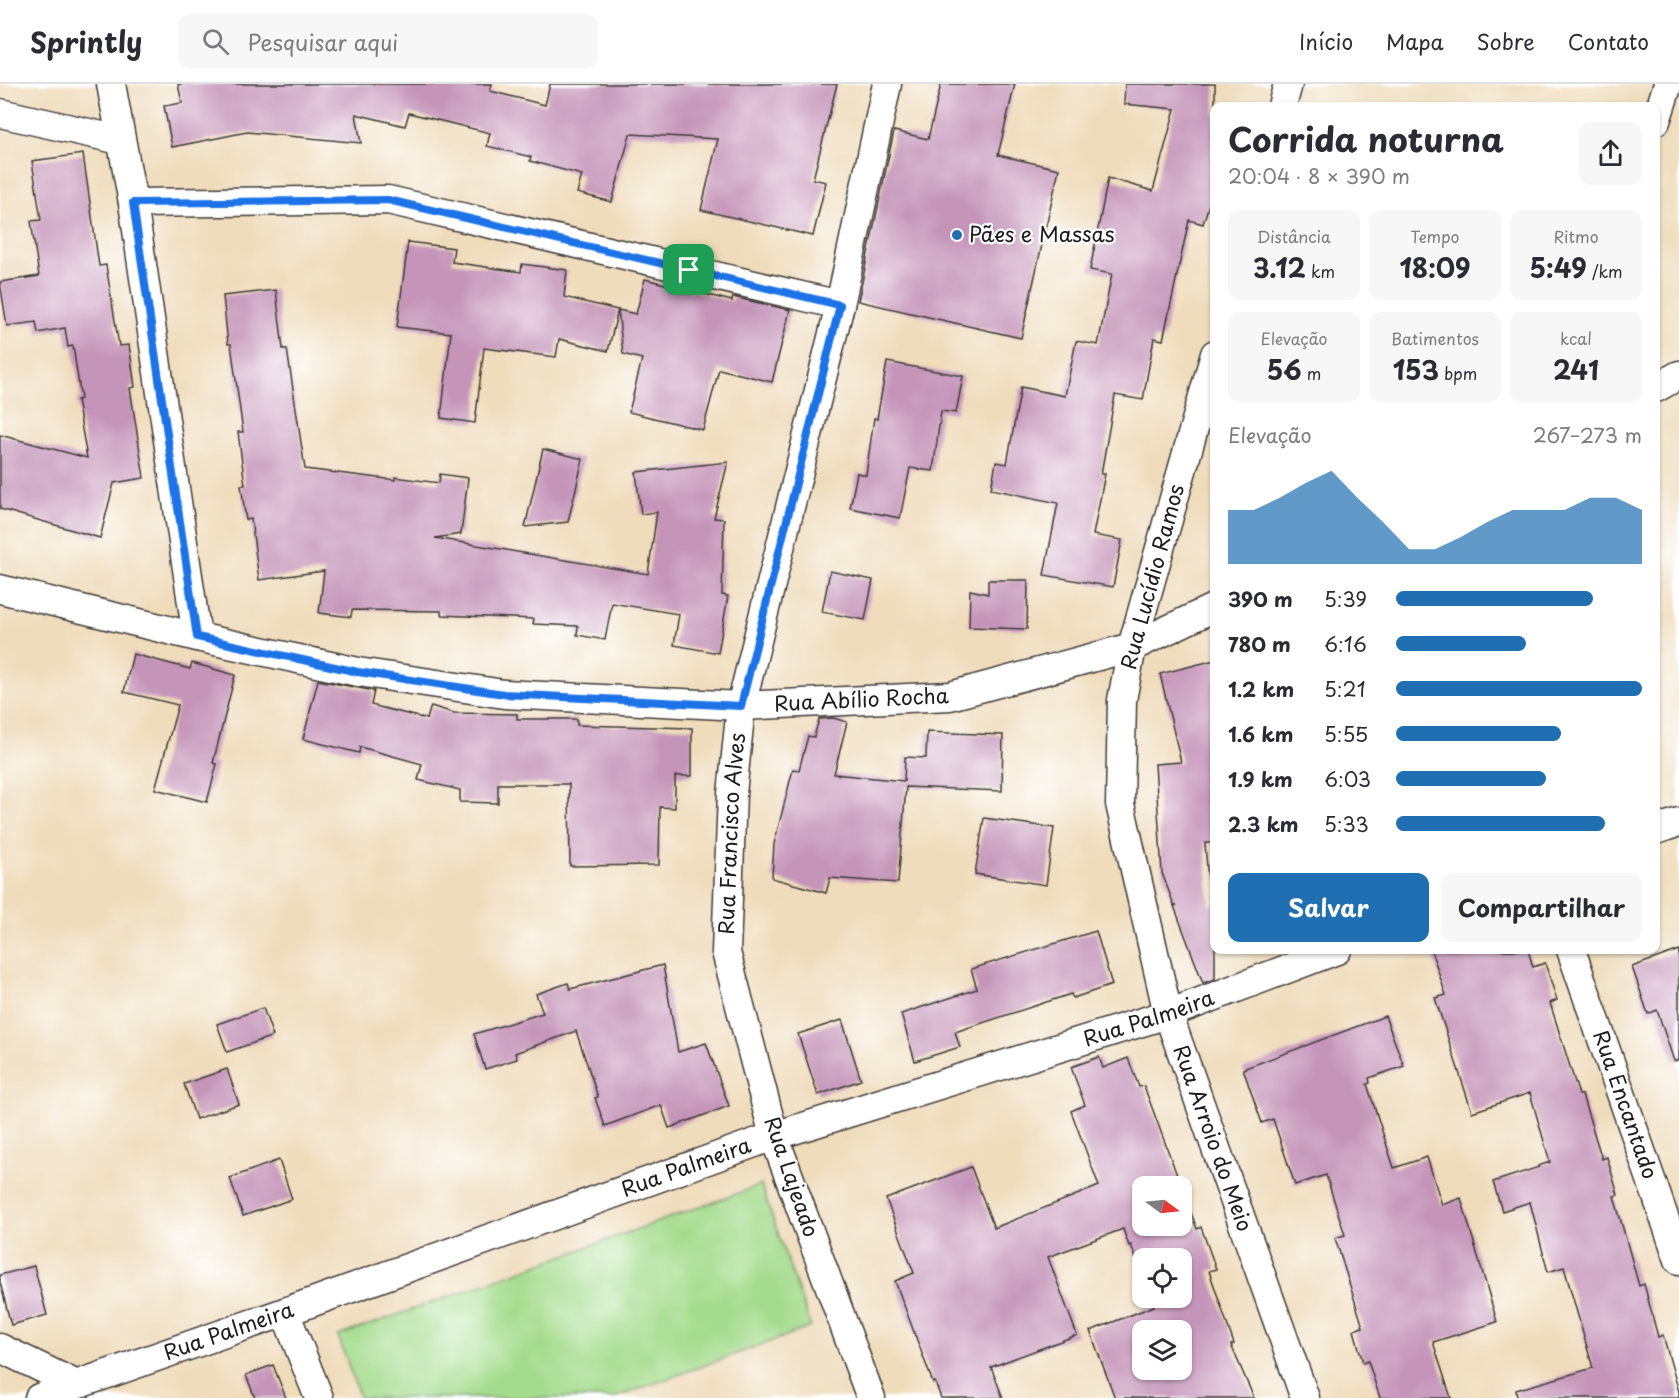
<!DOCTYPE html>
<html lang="pt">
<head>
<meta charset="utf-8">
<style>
  body { margin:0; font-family:"Playpen Sans",sans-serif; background:#f7f7f7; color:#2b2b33; height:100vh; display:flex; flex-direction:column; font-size:22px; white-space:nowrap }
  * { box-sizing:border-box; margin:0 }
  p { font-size:20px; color:#7c7c81 }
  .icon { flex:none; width:33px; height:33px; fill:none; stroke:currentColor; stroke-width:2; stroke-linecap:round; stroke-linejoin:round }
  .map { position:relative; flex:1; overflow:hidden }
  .panel { position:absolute; left:1210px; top:18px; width:450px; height:852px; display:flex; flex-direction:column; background:#fff; border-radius:12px; box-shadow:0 2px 4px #0004 }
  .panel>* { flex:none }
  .needle { width:39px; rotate:105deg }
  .fabs { position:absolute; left:1132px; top:1092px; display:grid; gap:12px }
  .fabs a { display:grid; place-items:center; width:60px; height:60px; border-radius:12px; background:#fff; box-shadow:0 2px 4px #0004; font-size:30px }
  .pin { position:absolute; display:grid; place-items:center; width:51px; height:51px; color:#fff; margin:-26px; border-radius:12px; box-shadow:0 3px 9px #0006 }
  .round { display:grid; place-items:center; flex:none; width:63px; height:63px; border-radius:12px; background:#f7f7f7 }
  .overview { display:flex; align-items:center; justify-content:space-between; height:102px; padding:0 18px }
  h1 { font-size:33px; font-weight:700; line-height:45px }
  .stats { display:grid; grid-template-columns:repeat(3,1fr); gap:9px; height:102px; padding:6px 18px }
  .stats div { display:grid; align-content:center; border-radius:12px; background:#f7f7f7; text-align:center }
  .stats b { font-size:26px; font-weight:700 }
  .stats small { font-size:16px; font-weight:400 }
  .stats p { font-size:16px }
  .chart { height:168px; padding:12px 18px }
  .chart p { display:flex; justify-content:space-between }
  .chart svg { width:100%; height:108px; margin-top:6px; fill:#1f6fb2; opacity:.7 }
  .primary-button { display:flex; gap:12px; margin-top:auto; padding:12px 18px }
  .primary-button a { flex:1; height:69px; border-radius:12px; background:#1f6fb2; color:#fff; font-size:24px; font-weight:700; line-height:69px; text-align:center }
  .primary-button a+a { background:#f7f7f7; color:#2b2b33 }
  ul { padding:0 18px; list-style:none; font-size:20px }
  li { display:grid; grid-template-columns:96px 72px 1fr; align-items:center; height:45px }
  li i { height:15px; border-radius:8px; background:#1f6fb2 }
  header { display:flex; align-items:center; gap:36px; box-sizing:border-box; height:84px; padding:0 30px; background:#fff; border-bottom:2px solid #e1e1e2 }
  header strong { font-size:28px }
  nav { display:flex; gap:33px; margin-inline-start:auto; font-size:21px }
  .search { width:420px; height:54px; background:#f7f7f7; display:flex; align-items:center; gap:15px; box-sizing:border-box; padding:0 21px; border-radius:12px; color:#7c7c81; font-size:22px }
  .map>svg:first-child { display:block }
  .green { fill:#a4dc8d; stroke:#607c54; stroke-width:1.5 }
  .building { fill:#c595b9; fill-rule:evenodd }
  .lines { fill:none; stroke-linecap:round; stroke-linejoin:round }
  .minor-casing { stroke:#3c3934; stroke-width:31 }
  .minor { stroke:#fff; stroke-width:28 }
  .route-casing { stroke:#fff; stroke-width:12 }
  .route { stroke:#1a73e8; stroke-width:8 }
  .poi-dot { fill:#1f6fb2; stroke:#fff; stroke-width:2 }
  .labels { text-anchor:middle; stroke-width:4.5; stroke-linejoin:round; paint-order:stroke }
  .poi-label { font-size:21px; fill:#1c1c1c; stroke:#fff; text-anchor:start }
  .street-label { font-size:21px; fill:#1c1c1c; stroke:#fff }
</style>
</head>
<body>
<header>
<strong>Sprintly</strong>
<div class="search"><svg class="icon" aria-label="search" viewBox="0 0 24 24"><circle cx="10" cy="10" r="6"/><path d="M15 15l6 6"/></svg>Pesquisar aqui</div>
<nav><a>Início</a><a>Mapa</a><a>Sobre</a><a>Contato</a></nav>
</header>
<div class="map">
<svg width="1679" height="1314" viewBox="0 0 1679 1314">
  <rect width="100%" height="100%" fill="#fff"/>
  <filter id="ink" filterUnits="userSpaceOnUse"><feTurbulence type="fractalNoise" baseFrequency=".0167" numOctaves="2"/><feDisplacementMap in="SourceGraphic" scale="12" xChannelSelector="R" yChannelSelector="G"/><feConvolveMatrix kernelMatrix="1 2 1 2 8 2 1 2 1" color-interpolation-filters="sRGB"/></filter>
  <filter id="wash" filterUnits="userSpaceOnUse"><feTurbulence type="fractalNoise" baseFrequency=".008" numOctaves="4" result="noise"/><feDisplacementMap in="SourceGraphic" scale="24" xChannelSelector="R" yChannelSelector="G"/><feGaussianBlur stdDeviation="1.35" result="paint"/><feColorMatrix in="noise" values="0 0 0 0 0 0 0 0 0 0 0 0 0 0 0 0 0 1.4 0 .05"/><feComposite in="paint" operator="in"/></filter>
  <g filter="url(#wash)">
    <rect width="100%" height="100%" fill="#efdcbb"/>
    <path class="green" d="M761 1101 811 1243 614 1314H360L338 1252Z"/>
    <g id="blocks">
      <g class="building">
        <path d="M178 0H492L490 7 545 21 550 0H837L813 95 826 98 813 152 701 126 718 55 630 50 612 118 577 109 582 91 530 77 531 73 487 62 490 49 409 29 405 42 356 30 361 59 247 48 172 63 164 22 182 19Z"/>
        <path d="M941 0H1015L998 71 1059 85 1021 254 858 217 894 47 928 55Z"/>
        <path d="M1125 0H1215V100L1203 140 1189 136 1163 256 1154 254 1143 316 1115 311 1101 390H1105L1093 451 1122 456 1113 503 1044 491 1058 419 991 405 996 378 1007 380 1021 303 1065 312 1076 257 1098 261 1112 190 1090 186 1108 94 1153 107 1175 25 1124 20Z"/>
        <path d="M83 70 99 182 106 181 119 262 129 261 135 303 130 304 144 394 114 399 100 454 0 425V351L87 374 77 316 81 315 73 262 68 263 65 244 38 249 36 238 7 242 0 198 39 192 31 137 41 136 32 77Z"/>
        <path d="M408 158 454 164 452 178 521 188 522 180 567 186 564 213 618 226 608 267 559 255 556 273 484 264 475 339 441 334 451 249 397 243Z"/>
        <path d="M645 195 732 217 733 213 790 226 772 298 719 285 703 346 629 328 642 275 623 270 618 226 636 230Z"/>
        <path d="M276 206 283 265H287L305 385 395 396V393L439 399 440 390 468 394 461 450 435 454 648 490 657 428 641 430 636 388 728 378 714 434 724 435 722 511 728 512 718 569 674 561 679 530 612 519 605 556 577 551 578 542 533 540 534 535 441 531V527L352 526 351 533 319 529 324 487 259 496 251 435 246 436 241 401H245L238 348H243L231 260H228L223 212Z"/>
        <path d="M887 278 963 292 956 329 941 327 933 387 910 384 900 434 850 424 857 389 866 391 874 334 877 335Z"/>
        <path d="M543 365 583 375 568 438 525 443Z"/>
        <path d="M830 487 873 496 865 536 822 528Z"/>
        <path d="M988 496H1028L1027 545 969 543 970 506 988 510Z"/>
        <path d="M133 570 190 585 192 579 235 591 213 679 217 680 207 718 155 705 178 621 124 608Z"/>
        <path d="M1215 576V759H1205L1210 822 1215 820V895L1203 899 1174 822 1177 821H1174L1162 789 1155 680 1181 678 1160 590Z"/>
        <path d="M318 596 374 607 371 621 427 635 431 622 454 629 517 630V635H577V641L692 644V692H675V724L660 723 659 781 570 782 569 700H498V719L460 718V706L418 696 422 680 360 663 359 669 303 655Z"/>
        <path d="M833 634 847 638 834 690 904 697 905 673 926 674 927 648 1003 651 1002 707 906 703 898 799 830 794 826 809 772 794 774 760 793 685 799 686 808 652 814 653 819 635Z"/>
        <path d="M984 734 1054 744 1046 801 975 790Z"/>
        <path d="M1096 847 1112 901 1073 914 1071 910 955 948 960 963 915 977 901 930 977 905 971 885Z"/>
        <path d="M1431 866H1528L1533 883 1545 879 1557 916 1550 919 1579 1011H1582L1602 1075 1607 1073 1618 1111 1614 1112 1639 1202 1644 1200 1658 1253 1663 1251 1679 1308V1314H1517L1516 1306 1593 1284 1564 1183 1548 1188 1530 1118 1502 1127 1493 1098 1539 1083 1538 1082 1550 1078 1530 1009 1472 1028 1435 914 1446 911Z"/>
        <path d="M1679 866V976L1674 977 1657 926 1648 930 1632 883Z"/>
        <path d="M663 881 678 968 706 959 729 1022 669 1044 661 1021 605 1042 595 1014 598 1013 576 947 515 969 517 975 485 985 474 950 543 929 536 910 568 899 570 905Z"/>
        <path d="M263 924 273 952 227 968 217 940Z"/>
        <path d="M1385 932 1404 982 1369 994 1370 999 1367 1000 1394 1084 1427 1073 1442 1121 1461 1114 1497 1238 1433 1258 1451 1314H1380L1368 1277 1363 1279 1354 1246 1363 1243 1335 1154 1345 1151 1326 1091 1295 1101 1273 1035 1262 1039 1243 985Z"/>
        <path d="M842 936 861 996 818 1011 798 950Z"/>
        <path d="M1099 973 1103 984 1128 974 1139 1003 1144 1002 1181 1102H1143V1142H1182V1105L1197 1145 1201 1143 1216 1185 1209 1187 1234 1260 1231 1261 1254 1314H1115L1090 1247 1154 1222 1151 1214H1182V1174H1143V1193L1131 1161 1129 1162 1123 1145 1048 1173 1077 1251 991 1283 1003 1314H941L935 1298 933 1299 895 1197 914 1189 886 1115 971 1083 994 1144 1099 1102 1071 1027 1085 1021 1071 983ZM1143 1246H1182V1286H1143Z"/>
        <path d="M227 985 239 1020 196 1035 184 1000Z"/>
        <path d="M279 1076 292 1115 243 1132 230 1094Z"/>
        <path d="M34 1182 47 1231 11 1241 0 1198V1191Z"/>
        <path d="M273 1281 286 1314H255L246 1291Z"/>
      </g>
    </g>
  </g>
  <g filter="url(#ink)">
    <use href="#blocks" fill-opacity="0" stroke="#3c3934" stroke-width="1.5"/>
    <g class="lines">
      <defs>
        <g id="minor">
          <path d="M111 0 133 119 197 553"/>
          <path d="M1282 22 1288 0"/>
          <path d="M0 29 120 56"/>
          <path d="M1656 37 1668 0"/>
          <path d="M133 119 388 116 840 221"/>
          <path id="s1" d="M1215 270 1132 563 1122 616 1120 720 1168 930 1305 1314"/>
          <path d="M1656 304 1679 291"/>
          <path id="s2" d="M0 505 197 553 358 588 504 610 741 622 950 612 1132 563 1215 523"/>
          <path d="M1656 746 1679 738"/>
          <path id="s3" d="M1571 866 1679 1176"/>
          <path d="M285 1228 319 1314"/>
          <path d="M0 1264 75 1300"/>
          <path id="s4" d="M39 1314 285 1228 774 1052 1168 930 1337 866"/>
          <path id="s5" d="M871 1314 774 1052 726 868 732 710 741 622 840 221 887 0"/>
        </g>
      </defs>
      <use href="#minor" class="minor-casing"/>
      <use href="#minor" class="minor"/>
    </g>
  </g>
  <g class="lines" filter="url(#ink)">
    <defs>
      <path id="route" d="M388 116 840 221 741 622 504 610 358 588 197 553 133 119Z"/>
    </defs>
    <use href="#route" class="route-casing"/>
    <use href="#route" class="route"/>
  </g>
  <circle class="poi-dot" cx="957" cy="151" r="6"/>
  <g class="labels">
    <g class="poi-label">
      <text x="969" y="158">Pães e Massas</text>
    </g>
    <g class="street-label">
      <text transform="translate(1153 493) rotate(-75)" y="7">Rua Lucídio Ramos</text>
      <text dy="7" stroke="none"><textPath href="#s2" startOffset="873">Rua Abílio Rocha</textPath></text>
      <text dy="7" stroke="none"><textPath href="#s5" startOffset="588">Rua Francisco Alves</textPath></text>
      <text dy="7" stroke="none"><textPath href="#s4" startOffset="1173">Rua Palmeira</textPath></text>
      <text dy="7" stroke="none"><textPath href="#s3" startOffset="164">Rua Encantado</textPath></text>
      <text dy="7" stroke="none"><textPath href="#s1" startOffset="810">Rua Arroio do Meio</textPath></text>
      <text dy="7" stroke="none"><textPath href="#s4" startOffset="687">Rua Palmeira</textPath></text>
      <text transform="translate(791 1093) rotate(71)" y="7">Rua Lajeado</text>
      <text dy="7" stroke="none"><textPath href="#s4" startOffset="201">Rua Palmeira</textPath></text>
    </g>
  </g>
</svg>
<div class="fabs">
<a><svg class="needle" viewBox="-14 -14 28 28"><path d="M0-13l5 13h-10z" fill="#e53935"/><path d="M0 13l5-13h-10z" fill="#7c7c81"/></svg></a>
<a><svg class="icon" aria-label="locate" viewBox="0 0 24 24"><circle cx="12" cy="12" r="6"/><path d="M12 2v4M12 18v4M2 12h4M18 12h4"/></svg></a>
<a><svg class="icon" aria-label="layers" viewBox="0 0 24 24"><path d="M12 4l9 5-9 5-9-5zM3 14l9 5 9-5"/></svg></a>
</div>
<div class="pin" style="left:689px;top:186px;background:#1e9e55"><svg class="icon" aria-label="arrive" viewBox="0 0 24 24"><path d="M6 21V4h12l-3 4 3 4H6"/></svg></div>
<section class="panel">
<div class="overview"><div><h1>Corrida noturna</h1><p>20:04 · 8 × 390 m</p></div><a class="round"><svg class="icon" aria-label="share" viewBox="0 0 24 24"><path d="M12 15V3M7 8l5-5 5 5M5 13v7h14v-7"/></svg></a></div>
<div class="stats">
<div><p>Distância</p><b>3.12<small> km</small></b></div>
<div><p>Tempo</p><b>18:09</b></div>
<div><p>Ritmo</p><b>5:49<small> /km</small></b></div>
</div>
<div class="stats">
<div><p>Elevação</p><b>56<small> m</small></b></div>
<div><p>Batimentos</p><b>153<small> bpm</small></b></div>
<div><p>kcal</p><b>241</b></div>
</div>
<div class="chart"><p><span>Elevação</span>267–273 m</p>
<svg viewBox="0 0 160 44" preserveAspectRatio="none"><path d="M0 44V22L10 22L20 17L30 11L40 6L50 17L60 27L70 38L80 38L90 33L100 27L110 22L120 22L130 22L140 17L150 17L160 22V44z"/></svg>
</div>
<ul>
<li><b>390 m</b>5:39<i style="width:80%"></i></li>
<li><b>780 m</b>6:16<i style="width:53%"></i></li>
<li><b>1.2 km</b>5:21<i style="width:100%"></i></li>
<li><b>1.6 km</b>5:55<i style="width:67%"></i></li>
<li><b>1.9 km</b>6:03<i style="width:61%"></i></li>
<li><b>2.3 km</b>5:33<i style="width:85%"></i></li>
</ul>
<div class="primary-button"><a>Salvar</a><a>Compartilhar</a></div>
</section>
</div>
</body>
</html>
